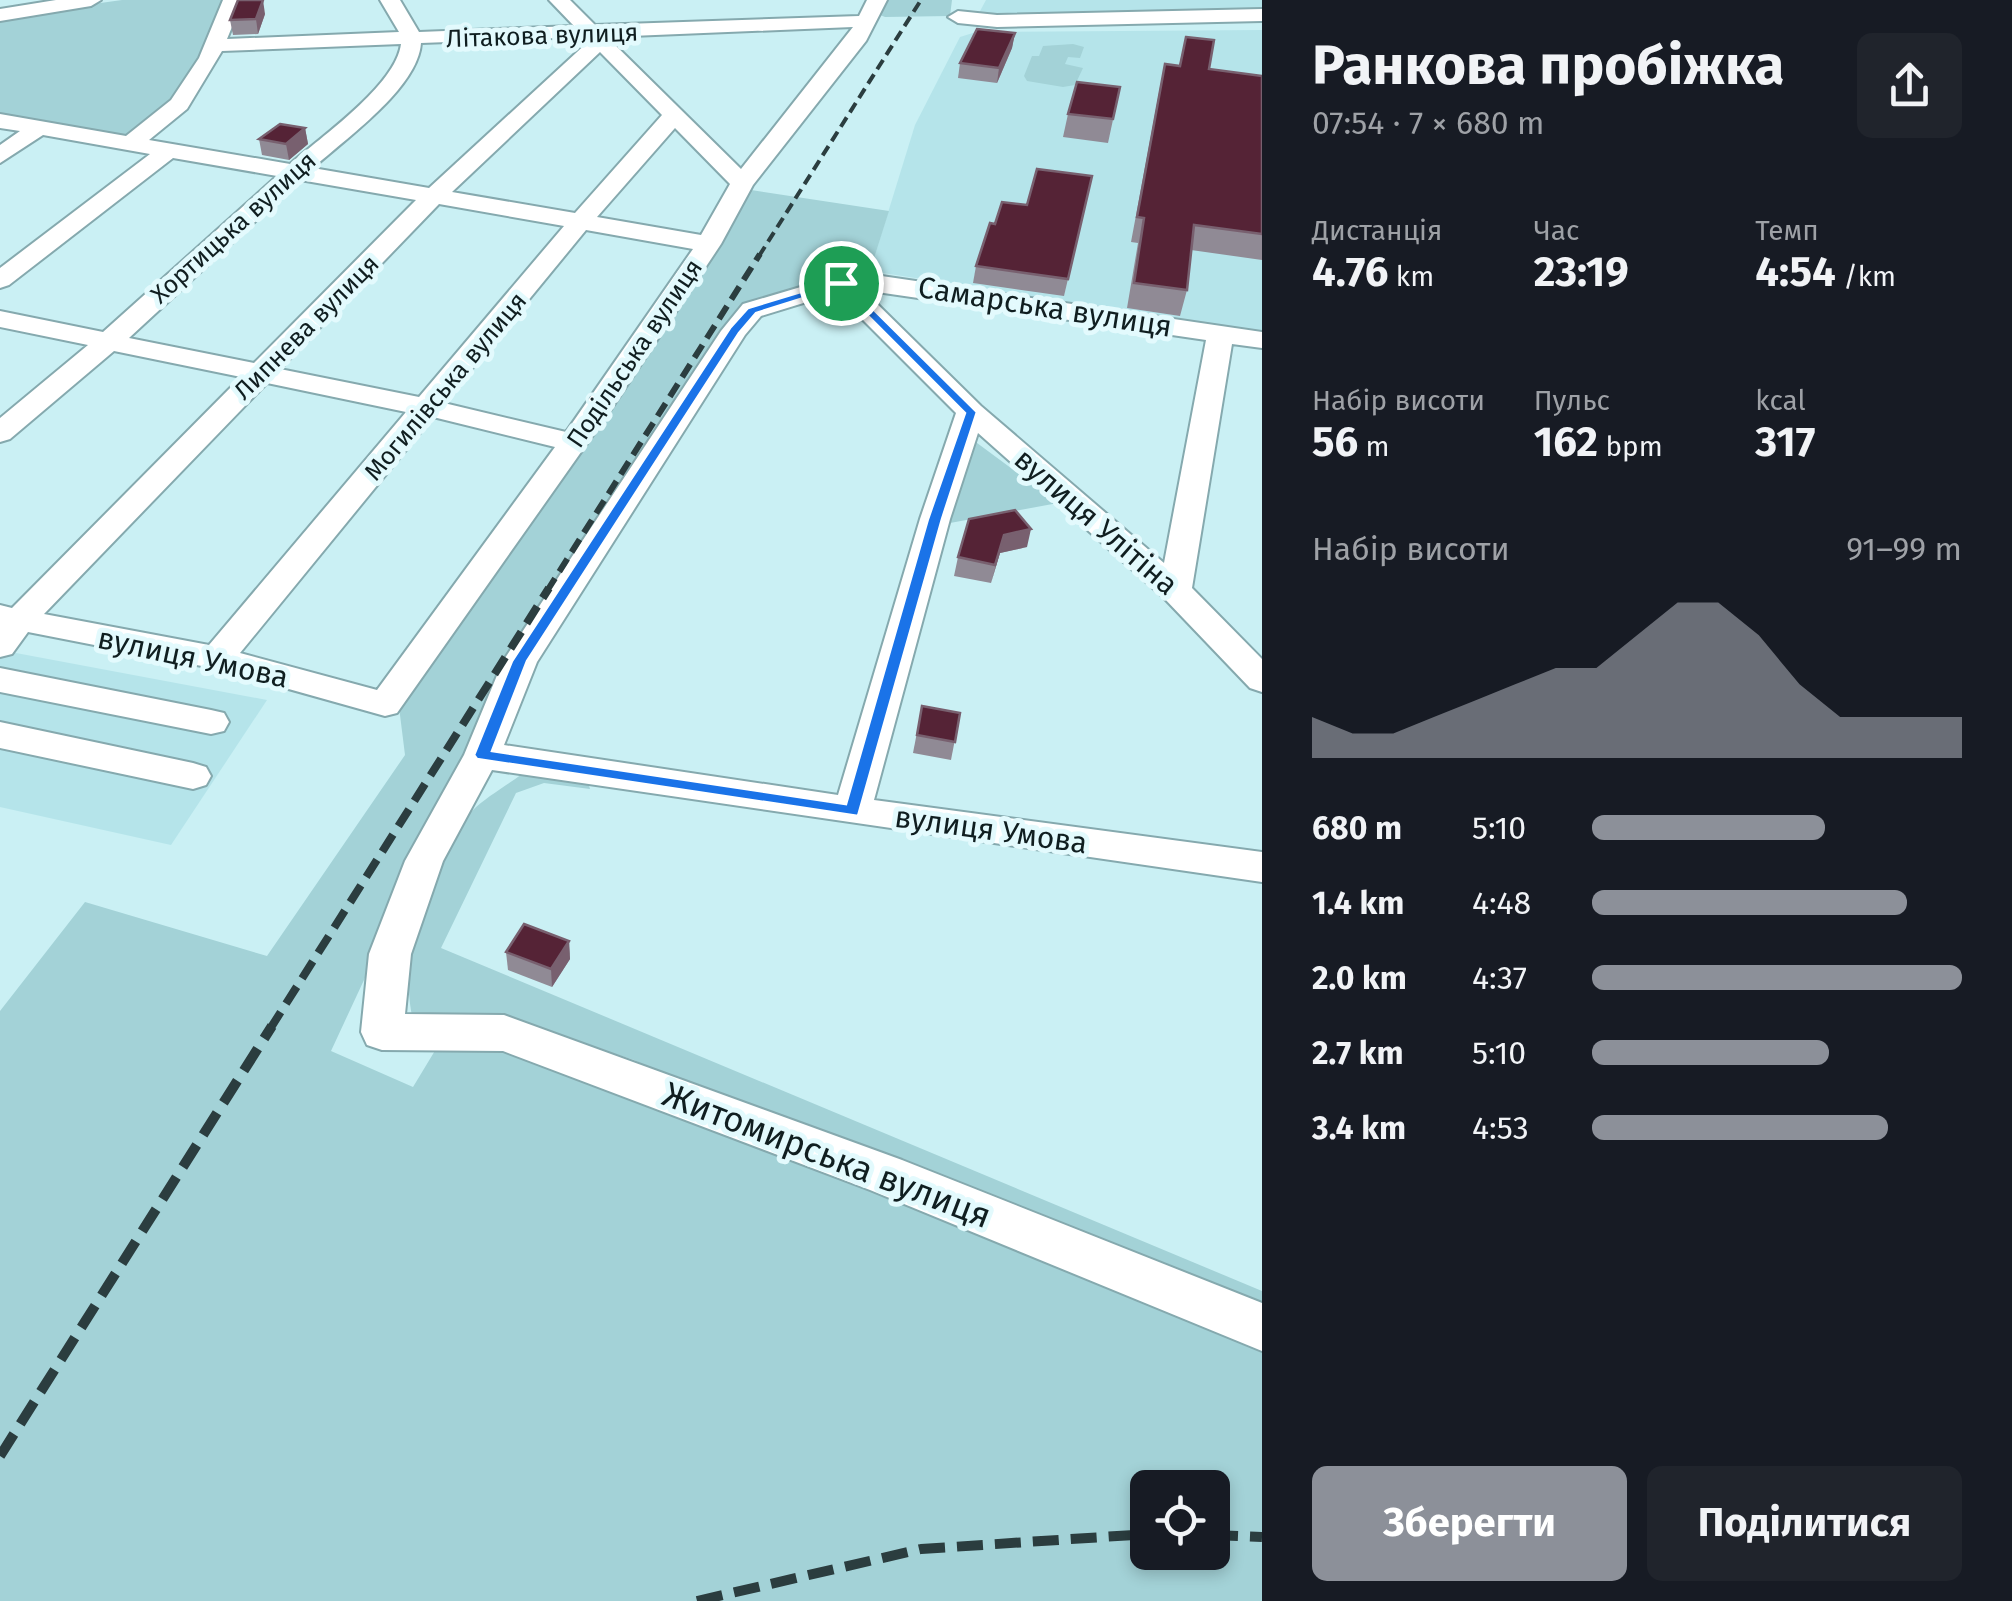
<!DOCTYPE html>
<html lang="uk">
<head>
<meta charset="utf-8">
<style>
  body { margin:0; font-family:"Fira Sans",sans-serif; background:#20242c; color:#f1f3f6; height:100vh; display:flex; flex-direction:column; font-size:38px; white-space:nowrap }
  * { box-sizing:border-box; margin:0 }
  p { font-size:32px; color:#9ea1a6 }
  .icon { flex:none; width:55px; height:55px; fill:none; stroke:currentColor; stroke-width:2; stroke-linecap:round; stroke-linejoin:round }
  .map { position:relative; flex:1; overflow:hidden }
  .side { display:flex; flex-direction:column; background:#171b24; width:750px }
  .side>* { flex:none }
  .tools { position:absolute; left:1130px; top:1470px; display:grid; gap:20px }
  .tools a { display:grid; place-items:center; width:100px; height:100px; border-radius:15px; background:#171b24; box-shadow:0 5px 15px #0003; font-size:50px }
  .pin { position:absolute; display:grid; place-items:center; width:85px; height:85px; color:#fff; margin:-42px; border:5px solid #fff; border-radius:50%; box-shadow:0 2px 10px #0007 }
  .round { display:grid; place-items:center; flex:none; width:105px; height:105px; border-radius:15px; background:#20242c }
  .head { display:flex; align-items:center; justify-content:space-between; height:170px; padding:0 50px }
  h1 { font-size:55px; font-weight:700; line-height:75px }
  .figures { display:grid; grid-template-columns:repeat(3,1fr); gap:15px; height:170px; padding:10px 50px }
  .figures div { display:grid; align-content:center }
  .figures b { font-size:42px; font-weight:700 }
  .figures small { font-size:28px; font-weight:400 }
  .figures p { font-size:28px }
  .chart { height:280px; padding:20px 50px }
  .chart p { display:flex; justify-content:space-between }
  .chart svg { width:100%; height:180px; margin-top:10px; fill:#8c9099; opacity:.7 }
  .action { display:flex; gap:20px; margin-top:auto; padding:20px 50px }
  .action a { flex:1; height:115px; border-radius:15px; background:#8c9099; color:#fff; font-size:40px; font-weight:700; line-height:115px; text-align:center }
  .action a+a { background:#20242c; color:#f1f3f6 }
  ul { padding:0 50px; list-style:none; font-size:32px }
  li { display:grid; grid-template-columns:160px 120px 1fr; align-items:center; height:75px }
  li i { height:25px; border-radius:12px; background:#8c9099 }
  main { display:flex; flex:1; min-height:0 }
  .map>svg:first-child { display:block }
  .built { fill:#b5e4ea }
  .green { fill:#a3d2d7; fill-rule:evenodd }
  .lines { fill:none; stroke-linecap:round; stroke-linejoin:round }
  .minor-casing { stroke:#85a9ae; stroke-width:4 }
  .minor { fill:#fff; fill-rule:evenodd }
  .rail-far3 { stroke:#2b3d3f; stroke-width:4; stroke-dasharray:11 6; stroke-linecap:butt }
  .rail-far2 { stroke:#2b3d3f; stroke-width:6; stroke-dasharray:15 8; stroke-linecap:butt }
  .rail-far1 { stroke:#2b3d3f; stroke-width:8; stroke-dasharray:20 10; stroke-linecap:butt }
  .rail { stroke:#2b3d3f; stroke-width:10; stroke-dasharray:26 12; stroke-linecap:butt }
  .wall { fill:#908a95 }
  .shaded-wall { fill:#78606f }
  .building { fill:#552336; stroke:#78606f; stroke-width:2.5 }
  .route { fill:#1a73e8; stroke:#fff; stroke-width:2.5; fill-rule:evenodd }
  .labels { text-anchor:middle; stroke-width:10; stroke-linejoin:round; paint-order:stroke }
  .far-street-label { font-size:25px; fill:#101e20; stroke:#e3fafd }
  .street-label { font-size:30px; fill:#101e20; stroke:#e3fafd }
  .near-street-label { font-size:35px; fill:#101e20; stroke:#e3fafd }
</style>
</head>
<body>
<main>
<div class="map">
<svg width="1262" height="1601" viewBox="0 0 1262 1601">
  <rect width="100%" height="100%" fill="#caf0f4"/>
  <g class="built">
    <path d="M986 0H1262V11L1001 17 979 13Z"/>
    <path d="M1262 30V332L870 271 915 125 960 37 976 32Z"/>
    <path d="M0 650 267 700 171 845 0 807Z"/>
  </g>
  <g class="green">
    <path d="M122 0H233L176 104 131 140 0 117V17Z"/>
    <path d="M882 0H952L950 16 885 17 875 13Z"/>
    <path d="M1073 44 1084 47 1080 58 1068 57 1065 64 1083 68 1075 85 1063 87 1027 81 1024 76 1032 56H1039L1043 46Z"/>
    <path d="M751 190 889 211 870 271 838 268 836 279 763 301 481 728 331 1051 413 1087 436 1049 514 1048 1262 1347V1601H0V1011L85 902 267 956 405 755 399 707ZM1148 1488H1212V1552H1148Z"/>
    <path d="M973 440 1058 503 950 523Z"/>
    <path d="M522 774 587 779 590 789 544 783 516 793 441 948 1262 1291V1304L720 1103 634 1060 524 1024 413 1019C397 963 431 853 472 811 486 797 506 786 522 774Z"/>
  </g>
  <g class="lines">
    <defs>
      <g id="minor">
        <path d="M56 0H101L91 6 0 21V9Z"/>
        <path d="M223 0H243L227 39 399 32 380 0H400L419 32 574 26 549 0H570L595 25 859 16 867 0H887L866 41 753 185 721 244 610 411 397 713 385 716 217 669 28 632 12 654 0 657V605L12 608 241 377 114 351 10 439 0 442V418L88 345 0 327V311L103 332 277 176 173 158 9 285 0 288V268L150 154 43 135 0 163V145L20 131 0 128V114L126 136 171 100 199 58ZM853 27 741 169 607 37ZM585 37 589 41 429 188 313 168C345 139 418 88 421 43ZM401 44C396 85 321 137 290 164L149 140 187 109 222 51ZM600 52 662 115 575 213 452 192ZM675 128 730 184 701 235 597 217ZM300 180 416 200 254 363 129 338ZM439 204 564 226 419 397 280 369ZM586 230 693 249 566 432 444 403ZM267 383 406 412 209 645 44 614ZM433 417 555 447 377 690 240 653Z"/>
        <path d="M1262 9V21L997 27 958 23 948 17 958 11 997 15Z"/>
        <path d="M868 274 1262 332V348L1232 344 1192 588 1262 659V692L1250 688 1163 597 978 433 950 519 874 800 1262 852V882L492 770 443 861 411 954 405 1014 504 1015 902 1160 1262 1303V1351L870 1190 503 1051 382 1050 367 1045 361 1032 369 954 405 861 464 755 503 661 721 331 743 304 841 275ZM863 290 1206 340 1164 563 981 406ZM836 293 956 413 920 519 838 795 504 745 537 662 745 335 761 316Z"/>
        <path d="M0 668 211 710 224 713 229 722 224 731 211 734 0 692Z"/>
        <path d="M0 722 193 763 206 767 211 776 206 785 193 789 0 748Z"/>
      </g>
    </defs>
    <use href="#minor" class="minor-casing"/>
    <use href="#minor" class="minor"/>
    <path class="rail-far3" d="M759 256 921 0"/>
    <path class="rail-far2" d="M547 591 760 254"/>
    <path class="rail-far1" d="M270 1029 549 588"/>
    <g class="rail">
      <path d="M0 1456 272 1026"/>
      <path d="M1212 1535 1262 1537"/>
      <path d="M697 1601 921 1549 1148 1534"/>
    </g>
  </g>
  <g class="wall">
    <path d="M265 14 258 34 233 35 230 20Z"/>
    <path d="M1015 33 1012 48 997 83 958 78 960 63Z"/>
    <path d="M1186 37 1209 69 1262 76V260L1191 250 1187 290 1180 316 1127 308 1138 243 1131 242 1160 87 1165 64 1179 66Z"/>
    <path d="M1120 87 1108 143 1063 137 1068 114Z"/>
    <path d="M305 128 308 144 289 160 262 155 259 139Z"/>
    <path d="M1092 176 1064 296 973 283 976 266 995 224 1027 205Z"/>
    <path d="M1027 547 1000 553 991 583 954 576 958 557Z"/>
    <path d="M922 706 960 713 951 760 913 753Z"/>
    <path d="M569 941 570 959 552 987 508 970 506 952Z"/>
  </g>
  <g class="shaded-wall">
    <path d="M263 0 265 14 258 34 256 19Z"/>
    <path d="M1015 33 1012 48 997 83 999 68Z"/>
    <path d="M305 128 308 144 289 160 286 144Z"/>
    <path d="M1031 529 1027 547 1000 553 991 583 1004 535Z"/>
    <path d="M569 941 570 959 552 987 551 969Z"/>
  </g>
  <g class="building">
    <path d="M238 0H263L256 19 230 20Z"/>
    <path d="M977 29 1015 33 999 68 960 63Z"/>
    <path d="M1186 37 1214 40 1209 69 1262 76V234L1194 225 1187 290 1134 283 1144 218 1137 217 1165 64 1180 66Z"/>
    <path d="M1077 82 1120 87 1113 119 1068 114Z"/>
    <path d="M280 124 305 128 286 144 259 139Z"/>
    <path d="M1037 169 1092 176 1068 279 976 266 990 223 995 224 1002 202 1027 205Z"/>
    <path d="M1015 510 1031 529 1004 535 995 565 958 557 969 519Z"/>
    <path d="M922 706 960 713 955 742 917 735Z"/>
    <path d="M524 924 569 941 551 969 506 952Z"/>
  </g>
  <path class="route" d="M837 281H845L977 412 942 519 858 816 477 759 474 755 512 661 730 328 748 308ZM839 287 965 413 928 519 846 804 492 751 527 661 739 333 756 313Z"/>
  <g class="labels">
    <g class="far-street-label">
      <text transform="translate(542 35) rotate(-2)" y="9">Літакова вулиця</text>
      <text transform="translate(233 227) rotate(-42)" y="9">Хортицька вулиця</text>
      <text transform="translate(306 327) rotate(-45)" y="9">Липнева вулиця</text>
      <text transform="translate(634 353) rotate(-56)" y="9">Подільська вулиця</text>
      <text transform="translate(445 386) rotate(-50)" y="9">Могилівська вулиця</text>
    </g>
    <g class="street-label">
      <text transform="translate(1045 307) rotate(9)" y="10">Самарська вулиця</text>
      <text transform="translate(1096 522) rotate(41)" y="10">вулиця Улітіна</text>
      <text transform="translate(193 658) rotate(12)" y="10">вулиця Умова</text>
      <text transform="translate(991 830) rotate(8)" y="10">вулиця Умова</text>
    </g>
    <g class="near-street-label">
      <text transform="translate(827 1155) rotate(21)" y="12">Житомирська вулиця</text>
    </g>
  </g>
</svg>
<div class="tools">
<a><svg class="icon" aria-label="locate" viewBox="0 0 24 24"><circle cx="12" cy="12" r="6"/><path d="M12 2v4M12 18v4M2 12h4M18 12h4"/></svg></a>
</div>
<div class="pin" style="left:841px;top:283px;background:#1e9e55"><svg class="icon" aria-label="arrive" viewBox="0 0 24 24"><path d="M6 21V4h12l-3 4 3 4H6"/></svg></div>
</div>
<section class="side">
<div class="head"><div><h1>Ранкова пробіжка</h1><p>07:54 · 7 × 680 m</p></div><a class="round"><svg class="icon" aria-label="share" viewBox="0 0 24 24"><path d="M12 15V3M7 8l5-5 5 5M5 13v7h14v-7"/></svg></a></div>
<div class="figures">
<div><p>Дистанція</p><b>4.76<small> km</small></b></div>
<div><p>Час</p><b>23:19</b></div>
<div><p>Темп</p><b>4:54<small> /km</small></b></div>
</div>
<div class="figures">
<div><p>Набір висоти</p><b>56<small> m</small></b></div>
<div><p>Пульс</p><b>162<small> bpm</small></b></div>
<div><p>kcal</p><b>317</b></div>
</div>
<div class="chart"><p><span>Набір висоти</span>91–99 m</p>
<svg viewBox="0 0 160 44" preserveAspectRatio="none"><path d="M0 44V34L10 38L20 38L30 34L40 30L50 26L60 22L70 22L80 14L90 6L100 6L110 14L120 26L130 34L140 34L150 34L160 34V44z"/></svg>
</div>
<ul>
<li><b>680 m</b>5:10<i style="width:63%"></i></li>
<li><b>1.4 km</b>4:48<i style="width:85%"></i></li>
<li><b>2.0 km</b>4:37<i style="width:100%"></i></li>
<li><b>2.7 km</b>5:10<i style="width:64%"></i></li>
<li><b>3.4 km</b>4:53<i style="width:80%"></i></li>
</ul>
<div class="action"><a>Зберегти</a><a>Поділитися</a></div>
</section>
</main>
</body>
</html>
